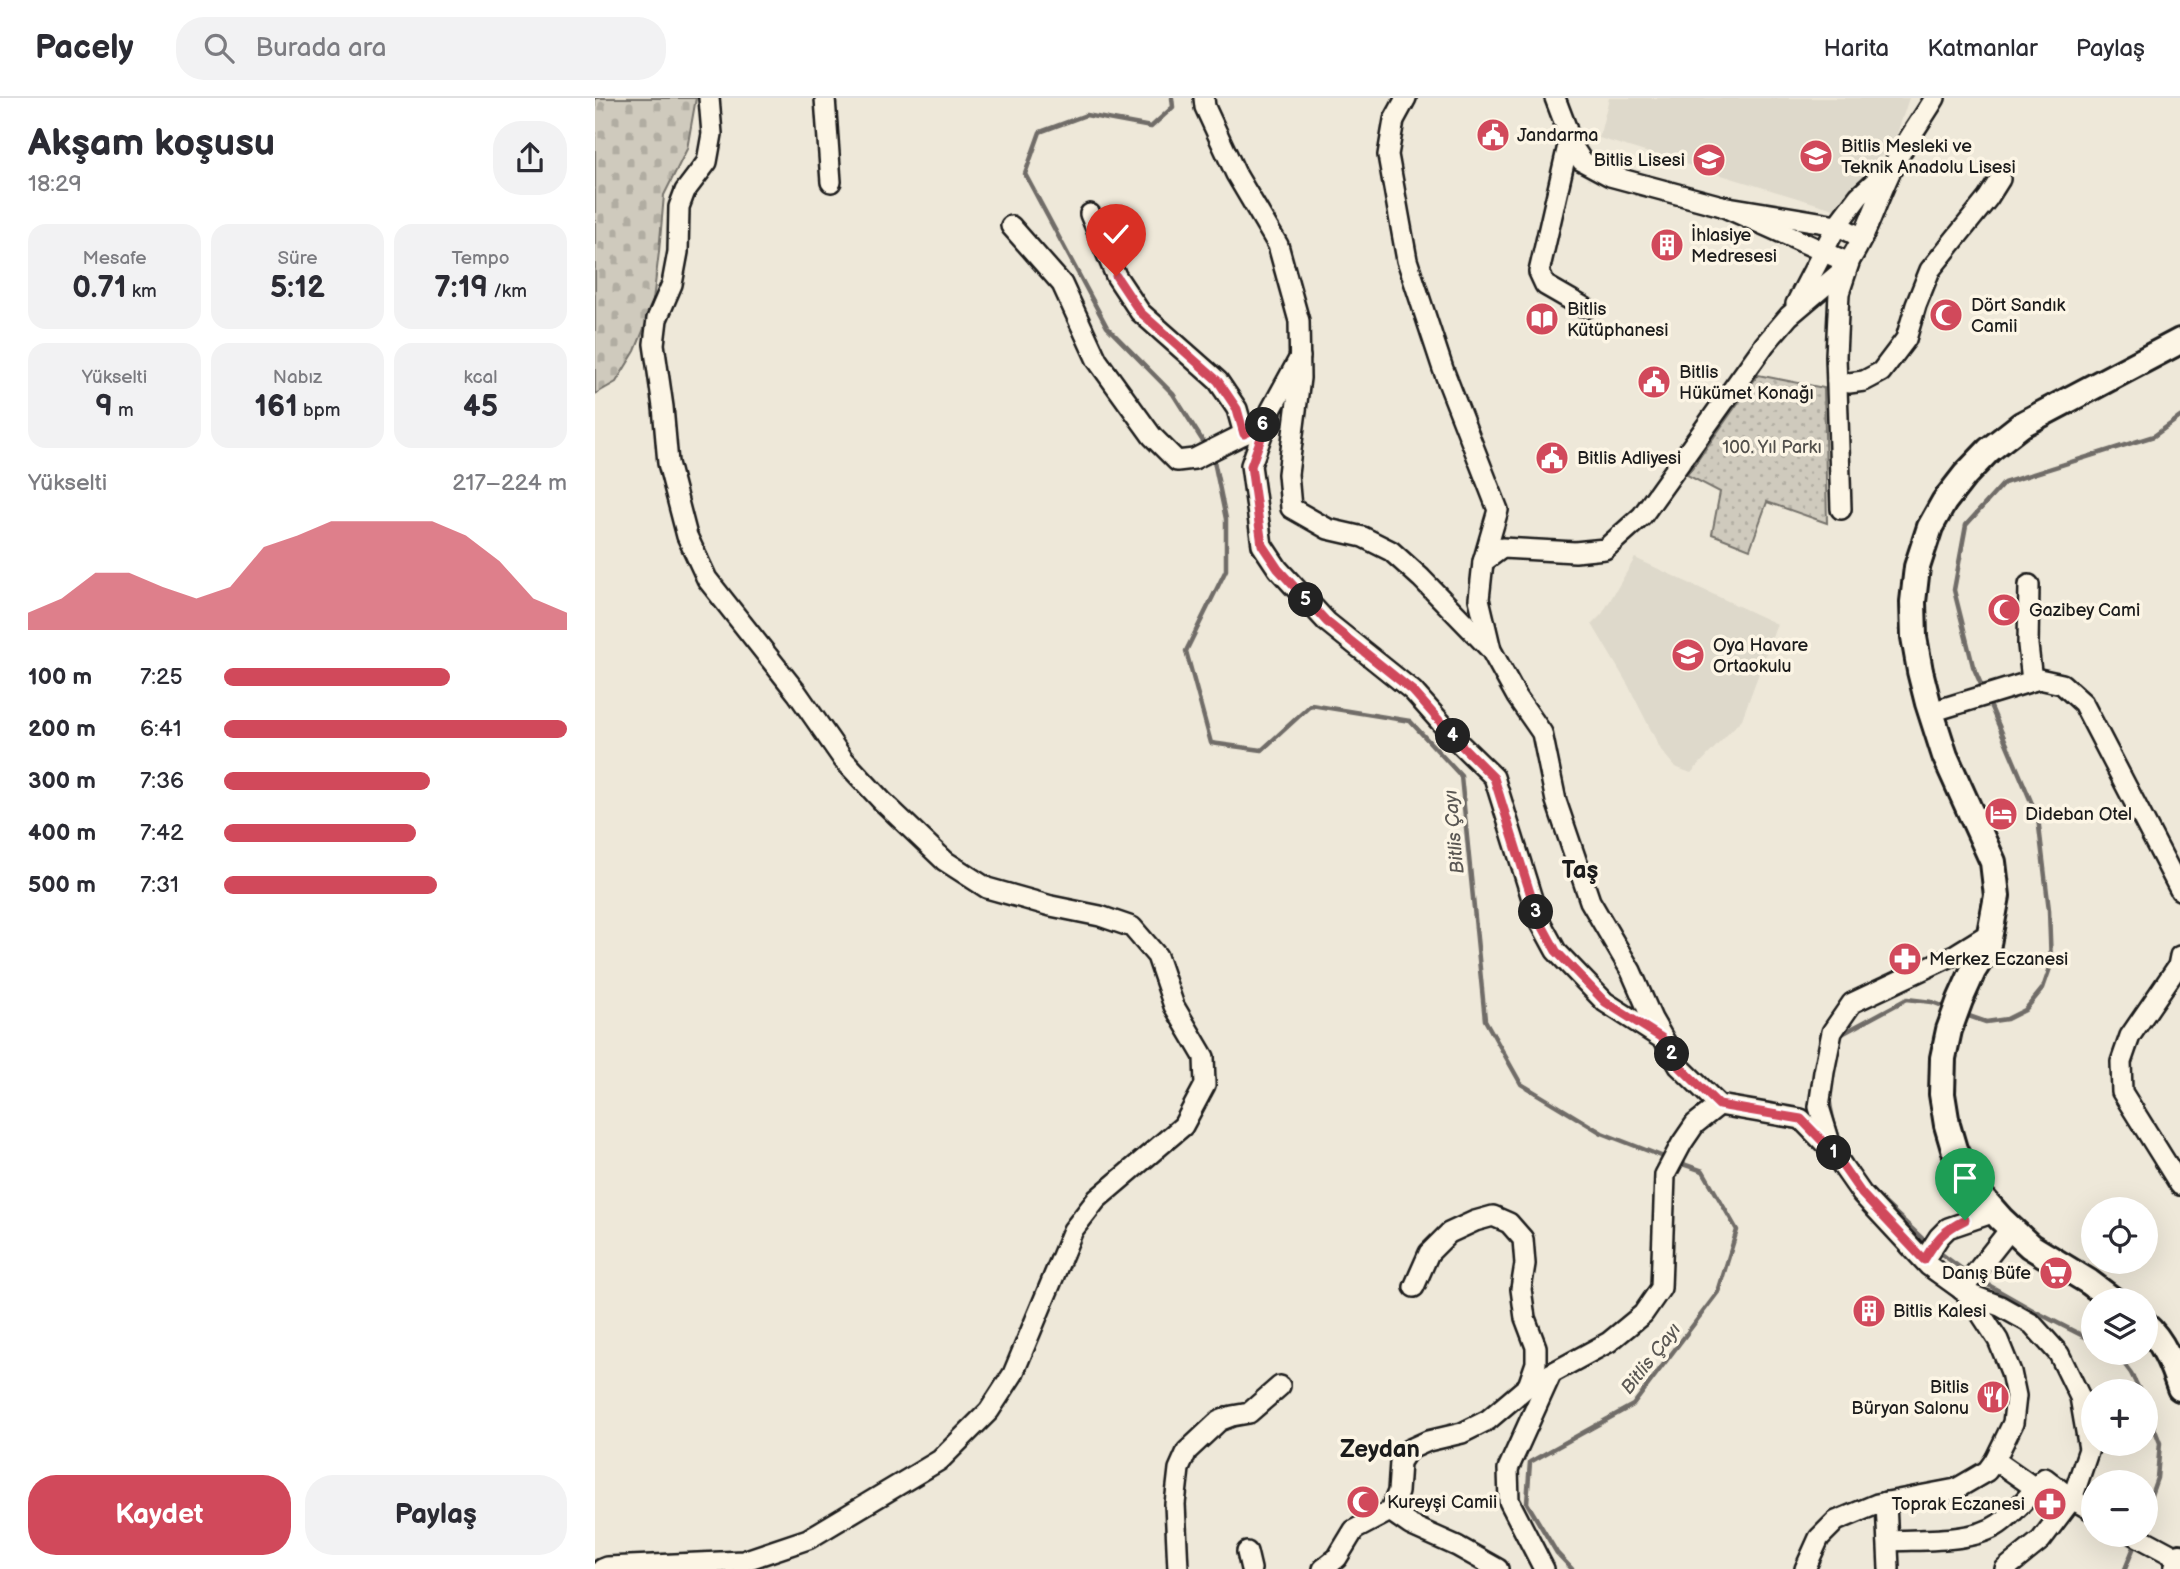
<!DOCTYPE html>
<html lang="tr">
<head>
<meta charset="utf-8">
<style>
  body { margin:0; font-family:"Balsamiq Sans",sans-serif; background:#f2f2f3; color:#2b2b33; height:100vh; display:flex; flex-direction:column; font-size:26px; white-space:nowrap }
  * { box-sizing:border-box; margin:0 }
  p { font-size:23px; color:#7c7c81 }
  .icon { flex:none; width:38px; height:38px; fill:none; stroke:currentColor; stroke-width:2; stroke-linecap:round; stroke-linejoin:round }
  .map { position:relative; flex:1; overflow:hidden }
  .details { display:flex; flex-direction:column; background:#fff; width:595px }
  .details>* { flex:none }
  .fabs { position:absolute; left:1486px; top:1099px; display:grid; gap:14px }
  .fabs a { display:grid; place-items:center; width:77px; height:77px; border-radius:50%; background:#fff; box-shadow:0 7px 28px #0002; font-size:35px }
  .pin { position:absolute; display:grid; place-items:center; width:60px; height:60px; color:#fff; margin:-72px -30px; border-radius:50% 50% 50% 0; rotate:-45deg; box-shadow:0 0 7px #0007 }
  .pin .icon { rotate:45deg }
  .km { position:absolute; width:35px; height:35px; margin:-18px; border-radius:50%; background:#222; color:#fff; font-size:19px; line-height:35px; text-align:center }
  .round { display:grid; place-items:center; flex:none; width:74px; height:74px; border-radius:28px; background:#f2f2f3 }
  .head { display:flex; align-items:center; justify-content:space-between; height:119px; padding:0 28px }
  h1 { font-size:38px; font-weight:600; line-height:52px }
  .figures { display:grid; grid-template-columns:repeat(3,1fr); gap:10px; height:119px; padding:7px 28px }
  .figures div { display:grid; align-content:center; border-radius:18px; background:#f2f2f3; text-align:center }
  .figures b { font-size:30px; font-weight:600 }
  .figures small { font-size:19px; font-weight:400 }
  .figures p { font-size:19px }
  .chart { height:196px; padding:14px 28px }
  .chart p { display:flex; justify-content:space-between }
  .chart svg { width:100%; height:126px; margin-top:7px; fill:#d1495b; opacity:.7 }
  .primary-button { display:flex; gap:14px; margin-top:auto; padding:14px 28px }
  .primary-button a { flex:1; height:80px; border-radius:28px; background:#d1495b; color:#fff; font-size:28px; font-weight:600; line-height:80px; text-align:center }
  .primary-button a+a { background:#f2f2f3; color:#2b2b33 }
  ul { padding:0 28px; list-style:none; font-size:23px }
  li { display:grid; grid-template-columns:112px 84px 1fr; align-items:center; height:52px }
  li i { height:18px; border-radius:9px; background:#d1495b }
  header { display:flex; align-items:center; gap:42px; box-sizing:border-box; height:98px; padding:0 35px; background:#fff; border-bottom:2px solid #e1e1e2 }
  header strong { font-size:33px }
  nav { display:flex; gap:38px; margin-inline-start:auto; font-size:24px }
  .search { width:490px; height:63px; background:#f2f2f3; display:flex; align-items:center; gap:18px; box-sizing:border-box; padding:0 24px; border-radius:28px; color:#7c7c81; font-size:26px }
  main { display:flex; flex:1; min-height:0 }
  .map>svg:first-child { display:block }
  .built { fill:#ded9cb }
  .cemetery { fill:url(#cemetery-stones); stroke:#76736c; stroke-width:2 }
  .park { fill:url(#park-dots); stroke:#76736c; stroke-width:2 }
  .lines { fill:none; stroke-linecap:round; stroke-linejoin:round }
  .stream { stroke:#6f6c67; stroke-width:4.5 }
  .minor-casing { stroke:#1c1c1c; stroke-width:24 }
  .major-casing { stroke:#1c1c1c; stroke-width:30 }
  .minor { stroke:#fcf5e5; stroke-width:19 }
  .major { stroke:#fcf5e5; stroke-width:24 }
  .route-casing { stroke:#fff; stroke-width:14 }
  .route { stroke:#d1495b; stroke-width:9 }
  .labels { text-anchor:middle; stroke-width:7; stroke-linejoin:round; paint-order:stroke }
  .poi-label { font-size:18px; fill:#1c1c1c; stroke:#fcf5e5; text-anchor:start }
  .park-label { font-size:18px; fill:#52504c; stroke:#fcf5e5 }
  .water-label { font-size:19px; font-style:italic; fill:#5b5854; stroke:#fcf5e5 }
  .district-label { font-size:24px; font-weight:bold; fill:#1c1c1c; stroke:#fcf5e5 }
</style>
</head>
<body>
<header>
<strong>Pacely</strong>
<div class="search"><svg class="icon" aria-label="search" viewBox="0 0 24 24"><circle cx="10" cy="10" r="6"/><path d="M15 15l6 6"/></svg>Burada ara</div>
<nav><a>Harita</a><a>Katmanlar</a><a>Paylaş</a></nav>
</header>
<main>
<section class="details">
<div class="head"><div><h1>Akşam koşusu</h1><p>18:29</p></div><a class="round"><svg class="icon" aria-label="share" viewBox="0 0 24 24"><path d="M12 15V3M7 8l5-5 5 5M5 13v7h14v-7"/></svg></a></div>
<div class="figures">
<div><p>Mesafe</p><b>0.71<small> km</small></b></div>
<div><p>Süre</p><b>5:12</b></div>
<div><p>Tempo</p><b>7:19<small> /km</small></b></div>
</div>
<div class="figures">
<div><p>Yükselti</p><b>9<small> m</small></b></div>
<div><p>Nabız</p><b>161<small> bpm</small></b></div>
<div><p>kcal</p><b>45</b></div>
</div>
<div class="chart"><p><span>Yükselti</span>217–224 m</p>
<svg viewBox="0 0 160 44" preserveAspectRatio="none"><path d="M0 44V38L10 33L20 24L30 24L40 29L50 33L60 29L70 15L80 11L90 6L100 6L110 6L120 6L130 11L140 20L150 33L160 38V44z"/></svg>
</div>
<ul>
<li><b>100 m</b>7:25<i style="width:66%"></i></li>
<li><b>200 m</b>6:41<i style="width:100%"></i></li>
<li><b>300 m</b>7:36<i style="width:60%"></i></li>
<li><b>400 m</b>7:42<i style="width:56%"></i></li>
<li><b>500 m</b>7:31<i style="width:62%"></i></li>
</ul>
<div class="primary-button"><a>Kaydet</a><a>Paylaş</a></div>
</section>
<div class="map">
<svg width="1585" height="1471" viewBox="0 0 1585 1471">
  <defs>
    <pattern id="cemetery-stones" width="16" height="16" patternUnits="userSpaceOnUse" patternTransform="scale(1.75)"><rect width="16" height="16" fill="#cfcabd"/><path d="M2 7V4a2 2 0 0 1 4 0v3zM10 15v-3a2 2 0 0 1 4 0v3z" fill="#b1ada2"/></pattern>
    <pattern id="park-dots" width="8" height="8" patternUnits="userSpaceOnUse" patternTransform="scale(1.75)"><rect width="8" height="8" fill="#cfcabd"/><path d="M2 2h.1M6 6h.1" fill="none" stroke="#b1ada2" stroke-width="1.8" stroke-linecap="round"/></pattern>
  </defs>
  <rect width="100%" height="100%" fill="#eee8d9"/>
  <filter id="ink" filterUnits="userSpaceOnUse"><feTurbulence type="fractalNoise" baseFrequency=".0143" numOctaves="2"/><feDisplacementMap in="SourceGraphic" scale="14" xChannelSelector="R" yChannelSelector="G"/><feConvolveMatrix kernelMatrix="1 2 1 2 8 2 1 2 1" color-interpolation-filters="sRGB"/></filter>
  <g filter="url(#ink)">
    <g class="built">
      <path d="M1014 0H1314L1301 39 1272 78 1242 112 1004 40Z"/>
      <path d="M1040 460 1182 526 1147 621 1096 675 1080 669 1066 652 1033 587 997 526 1007 516Z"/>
    </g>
    <path class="cemetery" d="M0 0H101L92 51 69 97 64 154 57 211 40 253 21 284 0 296Z"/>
    <path class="park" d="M1163 277 1229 290 1232 425 1172 404 1155 451 1117 436 1125 394 1092 377Z"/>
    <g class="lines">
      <g class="stream">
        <path d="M577 0 578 9 556 29 491 17 445 34 430 76 512 229 578 296 611 348"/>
        <path d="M618 358 631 421V472L591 553 616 645 667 652 716 607 815 623 866 678 890 922 926 986 1007 1035 1074 1061"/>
        <path d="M1388 591 1378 568 1359 492 1371 427 1409 385 1559 338 1585 319"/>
        <path d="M1368 916 1391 924 1412 921 1430 912 1448 890 1456 867 1454 812 1443 720 1393 602"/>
        <path d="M1247 936 1312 901 1337 904 1353 910"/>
        <path d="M1234 999C1237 1021 1243 1045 1256 1063"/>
        <path d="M1277 1093 1334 1147"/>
        <path d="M1341 1152 1374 1176"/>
        <path d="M1381 1180 1441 1214 1498 1243"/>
        <path d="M1521 1255 1536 1275 1545 1293"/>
        <path d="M1550 1306 1565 1345 1562 1380 1550 1414"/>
        <path d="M977 1471 962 1455 932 1405 935 1364 1038 1307 1123 1194 1142 1132 1108 1073 1082 1064"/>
        <path d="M1530 1471 1541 1444"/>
      </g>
      <defs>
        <g id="minor">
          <path d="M230 0 236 84"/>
          <path d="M609 0 610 9 641 76 683 147 704 223 705 280 693 376 696 410 733 431 768 439 796 453 826 480 895 551"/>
          <path d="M811 0 799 22 793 57 812 162 848 271 903 412 888 464"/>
          <path d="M960 0 971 29 974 43 987 63 1015 78 1127 108 1242 127 1267 140"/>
          <path d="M974 43 944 174 950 187 990 210"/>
          <path d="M1127 108 1254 165 1244 195 1241 258 1246 411"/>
          <path d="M495 116 521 178 545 214 623 283 642 311 649 336"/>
          <path d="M416 128 467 186 502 262 557 338 582 363 599 361 671 325"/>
          <path d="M1201 206 1242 127 1264 98 1294 71"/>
          <path d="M705 259 676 312 656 367 667 447 683 471 732 524 818 593 864 645 899 679 943 820 961 853 1010 904 1066 940"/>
          <path d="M1242 283 1254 285 1269 283 1286 274 1311 241 1321 207 1335 172 1393 100 1405 81"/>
          <path d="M1434 487 1433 547 1437 583"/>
          <path d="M1336 614 1444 581 1467 586 1488 605 1585 792"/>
          <path d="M1585 858 1583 868 1535 938 1526 964 1527 994 1585 1087"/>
          <path d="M1236 1048 1224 1009 1229 974 1237 934 1257 905 1361 856 1395 835"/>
          <path d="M1329 1162 1344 1139 1353 1130 1400 1114"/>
          <path d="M819 1189 834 1155 854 1135 880 1123 898 1118 914 1125 928 1141 930 1166 926 1191 930 1220 941 1249V1265L933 1288"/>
          <path d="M1367 1192 1416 1130"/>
          <path d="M1373 1196 1405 1208 1437 1226 1464 1256 1485 1299 1494 1351 1477 1401 1446 1442 1410 1471"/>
          <path d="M1400 1362 1440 1390"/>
          <path d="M1291 1404 1294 1471"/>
          <path d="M795 1413 815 1427 862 1448 903 1471"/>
          <path d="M1540 1437 1585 1461"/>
          <path d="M1293 1443C1326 1441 1377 1445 1404 1426 1421 1414 1436 1395 1450 1380L1477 1401 1498 1413"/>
          <path d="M652 1454 656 1471"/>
          <path d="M7 1471 12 1469 148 1463 213 1441 345 1362 394 1313 418 1276 478 1132 502 1101 588 1028 610 987 609 959 579 908 562 858 537 829 505 818 456 808 392 790 350 763 287 703 248 661 202 595 112 481 92 438 73 365 68 309 59 246 62 221 77 186 83 154 84 109 90 93 112 64 117 36 114 0"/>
          <path d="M583 1471 580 1406 584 1371 592 1353 624 1323 637 1318 654 1315 685 1288"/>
          <path d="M728 1471 742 1460 759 1432 795 1413 803 1394 805 1364 813 1352 833 1343 867 1335 893 1322 933 1288 1014 1244 1048 1216 1066 1190 1070 1077 1087 1045 1100 1026 1124 1007"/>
          <path d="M949 1471 914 1403 913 1371 956 1276"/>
          <path d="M1210 1471 1224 1440 1241 1423 1282 1406 1361 1391 1392 1373 1400 1362 1418 1325 1421 1298 1416 1274 1403 1242 1373 1196 1334 1168 1267 1096 1237 1053 1206 1021 1124 1007 1084 968 1057 921 1036 873 995 803 961 703 947 635 922 599 896 552 884 501 888 464 907 450 980 454 1010 451 1047 418 1170 246 1194 218 1247 173C1272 142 1281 100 1300 65 1311 43 1327 22 1340 0"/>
        </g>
        <g id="major">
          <path d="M1518 1202 1494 1184 1435 1148 1406 1121 1375 1086 1359 1051 1352 1027 1347 996 1348 960 1354 932 1365 902 1378 873 1392 851 1402 798 1398 764 1350 658 1333 605 1325 573 1319 539 1318 504 1322 469 1335 429 1349 404 1370 377 1394 352 1426 327 1585 243"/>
          <path d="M1550 1227C1568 1242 1578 1269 1585 1290"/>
          <path d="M1582 1471 1585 1459"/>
        </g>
      </defs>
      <use href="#minor" class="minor-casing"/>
      <use href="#major" class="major-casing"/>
      <use href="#minor" class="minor"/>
      <use href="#major" class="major"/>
    </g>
  </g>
  <g class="lines" filter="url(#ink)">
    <defs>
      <path id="route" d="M521 178 545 214 623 283 642 311 649 336 671 326 656 368 667 447 683 471 732 524 818 593 864 645 899 680 943 820 961 853 1010 904 1067 940 1084 968 1124 1007 1206 1021 1237 1053 1267 1096 1329 1162C1342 1141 1347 1133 1370 1122"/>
    </defs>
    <use href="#route" class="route-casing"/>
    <use href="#route" class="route"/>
  </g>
  <defs>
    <symbol id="civic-disc" viewBox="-11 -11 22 22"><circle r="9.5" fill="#d1495b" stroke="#fcf5e5"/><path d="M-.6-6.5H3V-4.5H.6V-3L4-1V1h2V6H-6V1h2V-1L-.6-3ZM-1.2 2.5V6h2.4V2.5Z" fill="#fff"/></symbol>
    <symbol id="school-disc" viewBox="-11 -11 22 22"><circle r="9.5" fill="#d1495b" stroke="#fcf5e5"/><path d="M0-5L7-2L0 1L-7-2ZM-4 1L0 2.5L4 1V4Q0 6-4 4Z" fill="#fff"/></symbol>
    <symbol id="building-disc" viewBox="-11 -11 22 22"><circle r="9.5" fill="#d1495b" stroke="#fcf5e5"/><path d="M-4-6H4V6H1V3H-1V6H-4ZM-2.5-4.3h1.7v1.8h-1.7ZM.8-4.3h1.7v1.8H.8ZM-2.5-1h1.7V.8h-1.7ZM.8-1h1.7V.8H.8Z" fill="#fff"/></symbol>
    <symbol id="mosque-disc" viewBox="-11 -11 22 22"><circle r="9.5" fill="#d1495b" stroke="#fcf5e5"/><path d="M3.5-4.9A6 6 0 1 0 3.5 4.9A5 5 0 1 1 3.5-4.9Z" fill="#fff"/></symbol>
    <symbol id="library-disc" viewBox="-11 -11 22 22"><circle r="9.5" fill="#d1495b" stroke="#fcf5e5"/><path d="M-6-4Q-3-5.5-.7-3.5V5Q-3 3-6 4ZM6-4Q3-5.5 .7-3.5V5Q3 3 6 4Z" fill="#fff"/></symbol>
    <symbol id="hotel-disc" viewBox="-11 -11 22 22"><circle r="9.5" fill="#d1495b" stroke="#fcf5e5"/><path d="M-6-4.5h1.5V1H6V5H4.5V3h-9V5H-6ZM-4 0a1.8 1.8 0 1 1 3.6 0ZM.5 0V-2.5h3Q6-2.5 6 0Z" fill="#fff"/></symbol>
    <symbol id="pharmacy-disc" viewBox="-11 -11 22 22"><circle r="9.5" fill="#d1495b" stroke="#fcf5e5"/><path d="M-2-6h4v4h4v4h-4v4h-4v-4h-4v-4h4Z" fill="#fff"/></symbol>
    <symbol id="supermarket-disc" viewBox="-11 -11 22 22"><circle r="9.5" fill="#d1495b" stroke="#fcf5e5"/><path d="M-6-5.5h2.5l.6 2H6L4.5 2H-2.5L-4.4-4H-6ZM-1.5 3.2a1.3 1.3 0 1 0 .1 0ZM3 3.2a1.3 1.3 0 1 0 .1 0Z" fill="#fff"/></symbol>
    <symbol id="restaurant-disc" viewBox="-11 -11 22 22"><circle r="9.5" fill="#d1495b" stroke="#fcf5e5"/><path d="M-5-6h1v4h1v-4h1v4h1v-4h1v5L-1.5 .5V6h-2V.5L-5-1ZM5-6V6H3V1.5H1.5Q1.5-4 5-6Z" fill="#fff"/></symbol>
  </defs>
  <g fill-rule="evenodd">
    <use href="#civic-disc" x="879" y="18" width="38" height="38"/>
    <use href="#school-disc" x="1202" y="39" width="38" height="38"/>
    <use href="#school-disc" x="1095" y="43" width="38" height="38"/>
    <use href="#building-disc" x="1053" y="128" width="38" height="38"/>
    <use href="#mosque-disc" x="1332" y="198" width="38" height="38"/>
    <use href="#library-disc" x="928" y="202" width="38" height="38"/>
    <use href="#civic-disc" x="1040" y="265" width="38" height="38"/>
    <use href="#civic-disc" x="938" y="341" width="38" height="38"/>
    <use href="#mosque-disc" x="1390" y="493" width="38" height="38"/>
    <use href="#school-disc" x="1074" y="538" width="38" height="38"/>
    <use href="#hotel-disc" x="1387" y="697" width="38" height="38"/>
    <use href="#pharmacy-disc" x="1291" y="842" width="38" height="38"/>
    <use href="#supermarket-disc" x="1442" y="1156" width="38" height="38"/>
    <use href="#building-disc" x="1255" y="1194" width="38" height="38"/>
    <use href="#restaurant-disc" x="1379" y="1280" width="38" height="38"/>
    <use href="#mosque-disc" x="749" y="1385" width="38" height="38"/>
    <use href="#pharmacy-disc" x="1436" y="1387" width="38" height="38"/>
  </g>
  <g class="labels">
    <g class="poi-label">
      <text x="922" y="43">Jandarma</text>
      <text x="1246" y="54">Bitlis Mesleki ve<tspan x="1246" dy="21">Teknik Anadolu Lisesi</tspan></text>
      <text x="1090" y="68" text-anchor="end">Bitlis Lisesi</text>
      <text x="1096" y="143">İhlasiye<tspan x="1096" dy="21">Medresesi</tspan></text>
      <text x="1376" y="213">Dört Sandık<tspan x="1376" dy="21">Camii</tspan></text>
      <text x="972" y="217">Bitlis<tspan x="972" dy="21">Kütüphanesi</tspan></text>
      <text x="1084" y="280">Bitlis<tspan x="1084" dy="21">Hükümet Konağı</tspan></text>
      <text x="982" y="366">Bitlis Adliyesi</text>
      <text x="1434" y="518">Gazibey Cami</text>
      <text x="1118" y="553">Oya Havare<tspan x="1118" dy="21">Ortaokulu</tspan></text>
      <text x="1430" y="722">Dideban Otel</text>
      <text x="1334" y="867">Merkez Eczanesi</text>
      <text x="1436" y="1181" text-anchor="end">Danış Büfe</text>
      <text x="1298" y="1219">Bitlis Kalesi</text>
      <text x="1374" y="1295" text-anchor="end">Bitlis<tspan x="1374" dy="21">Büryan Salonu</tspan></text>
      <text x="792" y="1410">Kureyşi Camii</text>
      <text x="1430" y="1412" text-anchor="end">Toprak Eczanesi</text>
    </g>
    <g class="park-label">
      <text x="1177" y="355">100. Yıl Parkı</text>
    </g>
    <g class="water-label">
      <text transform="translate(858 734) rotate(-95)" y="7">Bitlis Çayı</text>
      <text transform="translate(1055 1260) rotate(-52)" y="7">Bitlis Çayı</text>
    </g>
    <g class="district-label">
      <text x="985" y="780">Taş</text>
      <text x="785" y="1359">Zeydan</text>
    </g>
  </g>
</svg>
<div class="fabs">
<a><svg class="icon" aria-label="locate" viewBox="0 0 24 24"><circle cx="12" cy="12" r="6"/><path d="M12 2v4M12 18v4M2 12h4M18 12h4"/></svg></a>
<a><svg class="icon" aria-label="layers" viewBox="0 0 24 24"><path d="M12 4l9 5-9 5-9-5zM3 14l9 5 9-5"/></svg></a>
<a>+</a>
<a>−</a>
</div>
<div class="pin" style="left:1370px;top:1122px;background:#1e9e55"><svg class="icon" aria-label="arrive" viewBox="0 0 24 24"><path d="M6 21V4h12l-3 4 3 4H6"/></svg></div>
<div class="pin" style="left:521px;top:178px;background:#d93025"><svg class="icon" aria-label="check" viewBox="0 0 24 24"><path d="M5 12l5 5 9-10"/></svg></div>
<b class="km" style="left:1239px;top:1055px">1</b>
<b class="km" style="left:1077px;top:956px">2</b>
<b class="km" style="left:941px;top:814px">3</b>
<b class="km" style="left:858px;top:638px">4</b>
<b class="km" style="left:711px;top:502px">5</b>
<b class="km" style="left:668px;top:327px">6</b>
</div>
</main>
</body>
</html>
